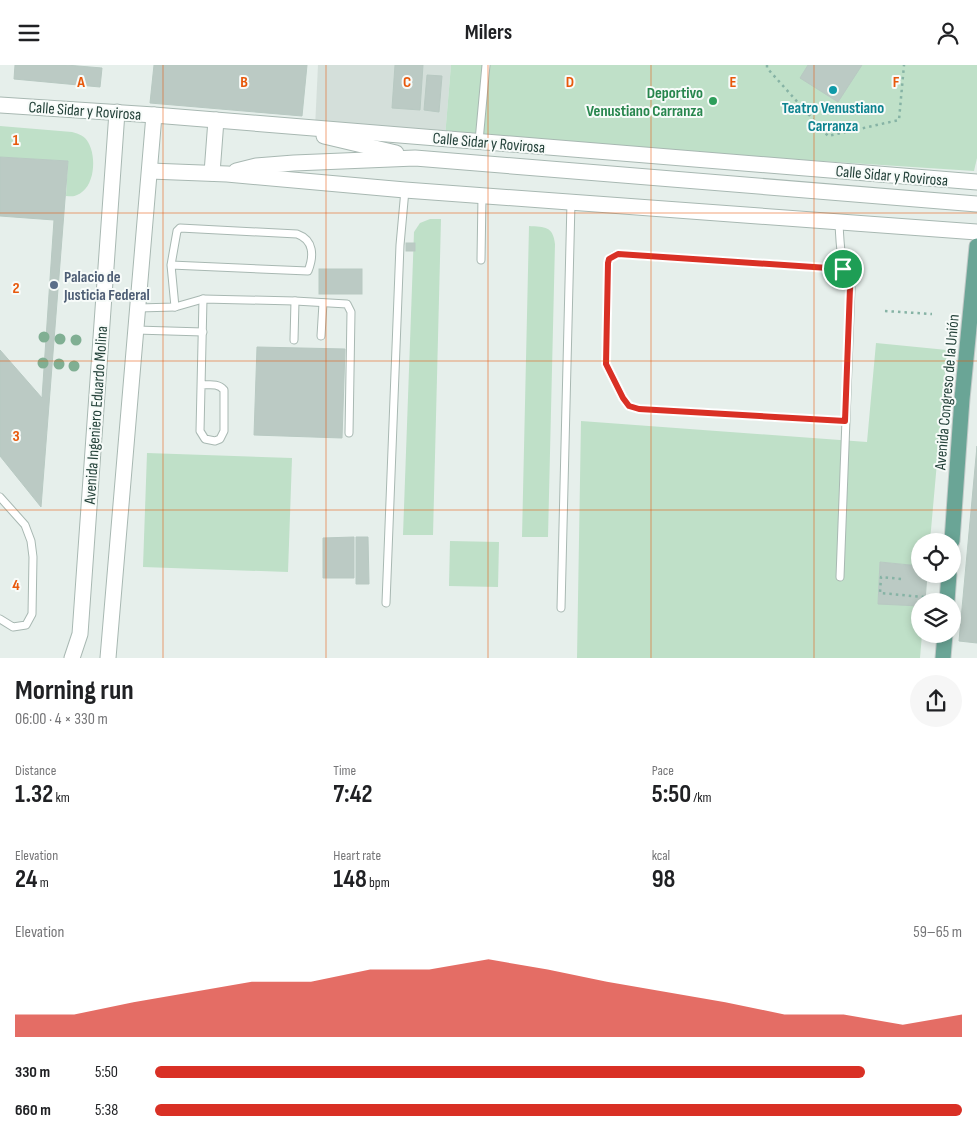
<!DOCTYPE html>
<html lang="en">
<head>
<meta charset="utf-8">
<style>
  body { margin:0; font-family:"Sofia Sans Condensed",sans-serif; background:#f6f6f6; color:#202124; height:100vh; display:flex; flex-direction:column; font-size:19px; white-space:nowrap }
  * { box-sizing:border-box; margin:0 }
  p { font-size:16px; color:#757577 }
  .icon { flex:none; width:28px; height:28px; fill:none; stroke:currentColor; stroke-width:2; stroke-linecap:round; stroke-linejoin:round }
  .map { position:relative; height:593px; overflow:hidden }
  .panel { display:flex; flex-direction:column; background:#fff; flex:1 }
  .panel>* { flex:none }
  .buttons { position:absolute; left:911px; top:468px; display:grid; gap:10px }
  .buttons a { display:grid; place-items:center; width:50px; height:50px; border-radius:50%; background:#fff; box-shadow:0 2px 8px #0003; font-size:25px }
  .pin { position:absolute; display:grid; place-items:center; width:42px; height:42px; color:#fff; margin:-21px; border:2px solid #fff; border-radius:50%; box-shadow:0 1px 5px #0007 }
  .round { display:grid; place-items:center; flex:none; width:52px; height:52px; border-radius:26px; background:#f6f6f6 }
  .overview { display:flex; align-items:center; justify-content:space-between; height:85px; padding:0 15px }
  h1 { font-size:28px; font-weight:700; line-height:38px }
  .metrics { display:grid; grid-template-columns:repeat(3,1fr); gap:8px; height:85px; padding:5px 15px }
  .metrics div { display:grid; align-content:center }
  .metrics b { font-size:25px; font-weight:700 }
  .metrics small { font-size:14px; font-weight:400 }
  .metrics p { font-size:14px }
  .chart { height:140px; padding:10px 15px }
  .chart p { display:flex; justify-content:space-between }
  .chart svg { width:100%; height:90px; margin-top:5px; fill:#d93025; opacity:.7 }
  ul { padding:0 15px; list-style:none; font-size:16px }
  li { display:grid; grid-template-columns:80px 60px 1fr; align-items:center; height:38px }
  li i { height:12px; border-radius:6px; background:#d93025 }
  header { display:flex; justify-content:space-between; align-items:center; height:65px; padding:0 15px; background:#fff; font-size:22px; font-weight:700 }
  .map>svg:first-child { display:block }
  .built { fill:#d4dfda }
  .green { fill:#bfe0c8 }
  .building { fill:#bbcac4; stroke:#b8c9c2 }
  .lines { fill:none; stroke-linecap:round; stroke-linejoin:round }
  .service-casing { stroke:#a8b8b2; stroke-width:9 }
  .tertiary-casing { stroke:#a8b8b2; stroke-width:17 }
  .primary-casing { stroke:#c2cac8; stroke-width:17 }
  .path { stroke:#86b3a5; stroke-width:2.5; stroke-dasharray:2.5 4; stroke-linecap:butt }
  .service { stroke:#fff; stroke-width:7 }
  .tertiary { stroke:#fff; stroke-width:15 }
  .primary { stroke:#6aa596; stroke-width:15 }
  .tree { fill:#80af93 }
  .route-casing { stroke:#fff; stroke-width:10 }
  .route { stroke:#d93025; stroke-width:6 }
  .grid { fill:none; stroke:#e8590c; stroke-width:1; stroke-opacity:0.55 }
  .culture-dot { fill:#0f9aa8; stroke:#f7fbf9; stroke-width:2 }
  .leisure-dot { fill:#2e9e5b; stroke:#f7fbf9; stroke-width:2 }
  .service-dot { fill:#5c6f8a; stroke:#f7fbf9; stroke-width:2 }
  .labels { text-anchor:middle; stroke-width:4; stroke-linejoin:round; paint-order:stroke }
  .leisure-label { font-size:16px; font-weight:bold; fill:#27864d; stroke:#f7fbf9; text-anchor:end }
  .culture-label { font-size:16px; font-weight:bold; fill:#0d838f; stroke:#f7fbf9 }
  .street-label { font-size:16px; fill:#24423a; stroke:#f7fbf9 }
  .service-label { font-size:16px; font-weight:bold; fill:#4e5e75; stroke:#f7fbf9; text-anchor:start }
  .grid-label { font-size:16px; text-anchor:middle; font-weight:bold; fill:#e8590c; stroke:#f7fbf9; stroke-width:4; stroke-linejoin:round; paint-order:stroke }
</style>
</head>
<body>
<header><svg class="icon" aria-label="menu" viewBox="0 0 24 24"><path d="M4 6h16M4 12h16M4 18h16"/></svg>Milers<svg class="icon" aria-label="person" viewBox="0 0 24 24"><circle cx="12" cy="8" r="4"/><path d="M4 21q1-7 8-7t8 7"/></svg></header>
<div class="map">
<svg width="977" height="593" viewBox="0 0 977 593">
  <rect width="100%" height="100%" fill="#e6efeb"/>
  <path class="built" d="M318 0H451L445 72 315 63Z"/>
  <g class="green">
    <path d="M451 0H977V93L974 106 445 72Z"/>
    <path d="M0 61 72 67C79 69 85 71 88 77 97 92 95 123 77 130 74 132 69 131 66 131L68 96 0 92Z"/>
    <path d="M430 154H441L433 470H403L414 167 420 158Z"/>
    <path d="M529 161C545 162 553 161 555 179L548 472H522Z"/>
    <path d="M876 278 947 285 930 476H920V501L880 497 878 538 920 541V569H922L920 593H577L581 356 867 377Z"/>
    <path d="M147 388 292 393 288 507 143 502Z"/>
    <path d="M450 476 499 477 498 522 449 521Z"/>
  </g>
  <g class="building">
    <path d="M15 0H66L102 3 100 22 14 14Z"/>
    <path d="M154 0H307L302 51 150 38Z"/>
    <path d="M395 0H423L420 45 392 43Z"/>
    <path d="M808 0H862L838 37 800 13Z"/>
    <path d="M427 10 442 11 439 47 424 45Z"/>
    <path d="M0 92 68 96 41 442 0 391V285L42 333 54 155 0 151Z"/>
    <rect x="406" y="178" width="9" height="8"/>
    <rect x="319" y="204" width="43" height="25"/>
    <path d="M257 282 345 284 342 373 254 370Z"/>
    <path d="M977 381V578L959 576Z"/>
    <path d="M354 472V513H323V473Z"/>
    <path d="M356 472H368L369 519H356Z"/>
    <path d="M880 497 920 501V509H927L925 536H920V541L878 539Z"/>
  </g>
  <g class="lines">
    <defs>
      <g id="service">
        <path d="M479 76 486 0"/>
        <path d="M839 157C840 183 841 198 851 223L840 512"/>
        <path d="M481 195 482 131"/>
        <path d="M171 200 308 206C314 191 314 175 297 169L180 163 177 166 171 200 175 242"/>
        <path d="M843 204 618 189C612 191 609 193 608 198L606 299 623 333 629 341 639 344 845 356"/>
        <path d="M138 243 175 242 203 234 295 236 347 239 351 247 349 368"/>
        <path d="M136 265 203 267"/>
        <path d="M321 271 323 238"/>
        <path d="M294 275 295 236"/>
        <path d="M202 320C210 320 218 318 224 325V366L220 374 215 376 205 374 200 366 203 234"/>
        <path d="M0 432 25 460 31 476 33 492 32 549 26 560 13 562 0 554"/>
        <path d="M386 538 400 180 405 125"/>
        <path d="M561 543 571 137"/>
      </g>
      <g id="tertiary">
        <path d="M0 40 154 50 977 117"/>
        <path d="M324 71 396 88"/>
        <path d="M150 106 227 109 405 125 977 167"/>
        <path d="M236 106 256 101 294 98 415 93 977 139"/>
        <path d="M212 108 216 55"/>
        <path d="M72 593 80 569 117 47"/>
        <path d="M108 593 154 50"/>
      </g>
      <g id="primary">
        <path d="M952 476 962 334 977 181"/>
        <path d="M947 536 949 509"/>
        <path d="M943 593 945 569"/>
      </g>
    </defs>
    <use href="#service" class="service-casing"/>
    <use href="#tertiary" class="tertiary-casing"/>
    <use href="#primary" class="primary-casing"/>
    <g class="path">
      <path d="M767 0V3L828 71 899 55 904 0"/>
      <path d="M885 246 932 249"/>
      <path d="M901 514 881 512 880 528 934 533"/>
    </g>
    <use href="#service" class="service"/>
    <use href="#tertiary" class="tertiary"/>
    <use href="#primary" class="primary"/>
  </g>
  <g class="tree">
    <circle cx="44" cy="272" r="5.5"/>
    <circle cx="60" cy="274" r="5.5"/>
    <circle cx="76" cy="275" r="5.5"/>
    <circle cx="43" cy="298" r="5.5"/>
    <circle cx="59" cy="299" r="5.5"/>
    <circle cx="74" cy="301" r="5.5"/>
  </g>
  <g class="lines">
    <defs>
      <path id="route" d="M618 189 843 204 850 223 845 356 639 344 629 341 623 333 606 299 608 198 609 194Z"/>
    </defs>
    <use href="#route" class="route-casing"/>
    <use href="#route" class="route"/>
  </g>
  <path class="grid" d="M163 0V593M326 0V593M488 0V593M651 0V593M814 0V593M0 148H977M0 296H977M0 445H977"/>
  <circle class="culture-dot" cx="833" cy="25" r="5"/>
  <circle class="leisure-dot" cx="713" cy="36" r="5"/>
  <circle class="service-dot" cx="54" cy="220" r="5"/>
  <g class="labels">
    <g class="leisure-label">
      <text x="703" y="33">Deportivo<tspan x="703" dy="18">Venustiano Carranza</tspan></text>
    </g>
    <g class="culture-label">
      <text x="833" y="48">Teatro Venustiano<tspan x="833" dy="18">Carranza</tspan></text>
    </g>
    <g class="street-label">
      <text transform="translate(85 45) rotate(4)" y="6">Calle Sidar y Rovirosa</text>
      <text transform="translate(489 77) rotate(5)" y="6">Calle Sidar y Rovirosa</text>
      <text transform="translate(892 110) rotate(5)" y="6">Calle Sidar y Rovirosa</text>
      <text transform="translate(946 327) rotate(-85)" y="6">Avenida Congreso de la Unión</text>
      <text transform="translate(95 350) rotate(-86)" y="6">Avenida Ingeniero Eduardo Molina</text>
    </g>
    <g class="service-label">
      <text x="64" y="217">Palacio de<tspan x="64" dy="18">Justicia Federal</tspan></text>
    </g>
  </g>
  <g class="grid-label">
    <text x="81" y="22">A</text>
    <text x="244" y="22">B</text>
    <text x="407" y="22">C</text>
    <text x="570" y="22">D</text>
    <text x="733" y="22">E</text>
    <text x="896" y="22">F</text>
    <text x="16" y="80">1</text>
    <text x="16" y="228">2</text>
    <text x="16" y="376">3</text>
    <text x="16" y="525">4</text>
  </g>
</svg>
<div class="buttons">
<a><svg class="icon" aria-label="locate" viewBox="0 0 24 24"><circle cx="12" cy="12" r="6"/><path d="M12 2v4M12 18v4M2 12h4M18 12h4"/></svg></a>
<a><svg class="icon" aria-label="layers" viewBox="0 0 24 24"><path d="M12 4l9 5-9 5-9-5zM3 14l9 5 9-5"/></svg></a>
</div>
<div class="pin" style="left:843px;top:204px;background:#1e9e55"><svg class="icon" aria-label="arrive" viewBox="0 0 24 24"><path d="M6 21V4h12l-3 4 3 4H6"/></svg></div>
</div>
<section class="panel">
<div class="overview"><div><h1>Morning run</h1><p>06:00 · 4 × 330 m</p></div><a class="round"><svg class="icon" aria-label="share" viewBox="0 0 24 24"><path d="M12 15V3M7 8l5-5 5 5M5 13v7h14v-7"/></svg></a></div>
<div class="metrics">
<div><p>Distance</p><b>1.32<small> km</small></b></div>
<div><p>Time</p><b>7:42</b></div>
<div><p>Pace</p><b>5:50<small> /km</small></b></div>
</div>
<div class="metrics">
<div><p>Elevation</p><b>24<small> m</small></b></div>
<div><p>Heart rate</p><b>148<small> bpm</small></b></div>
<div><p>kcal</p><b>98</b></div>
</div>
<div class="chart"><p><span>Elevation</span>59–65 m</p>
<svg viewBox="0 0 160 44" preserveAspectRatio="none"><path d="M0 44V33L10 33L20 27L30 22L40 17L50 17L60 11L70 11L80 6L90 11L100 17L110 22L120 27L130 33L140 33L150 38L160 33V44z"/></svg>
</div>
<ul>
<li><b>330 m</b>5:50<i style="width:88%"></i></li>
<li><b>660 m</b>5:38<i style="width:100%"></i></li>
</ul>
</section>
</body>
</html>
